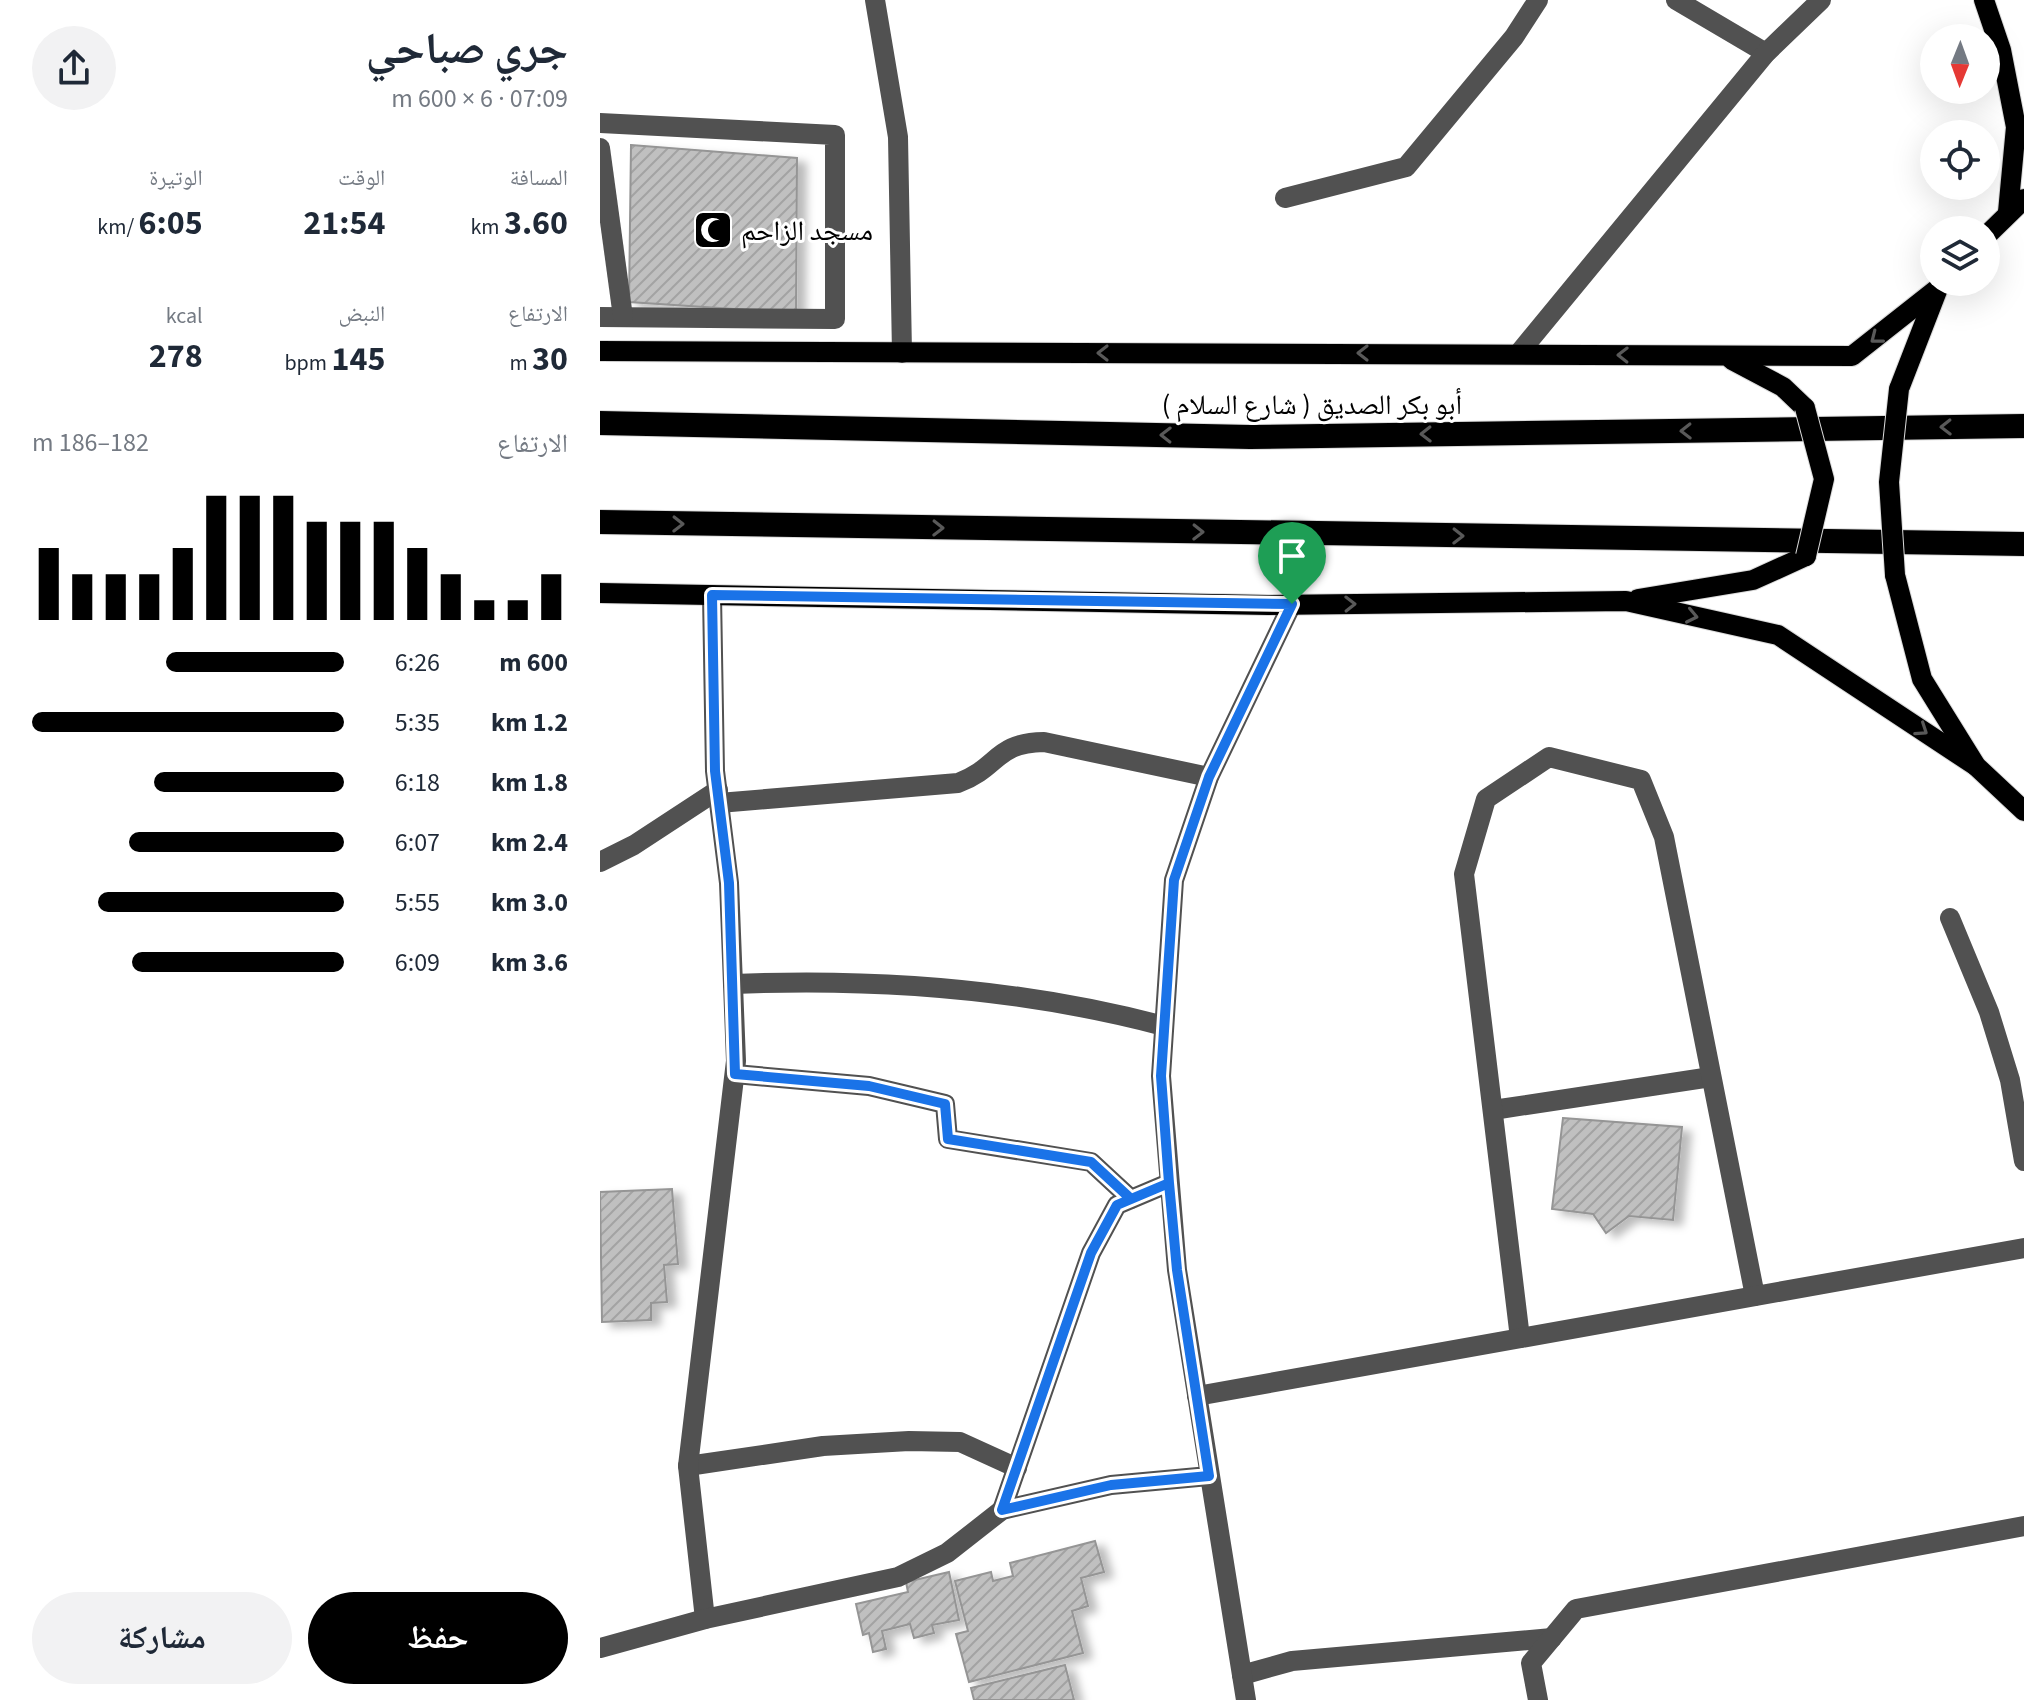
<!DOCTYPE html>
<html lang="ar">
<head>
<meta charset="utf-8">
<style>
  body { margin:0; font-family:"Source Sans 3","Noto Naskh Arabic",sans-serif; background:#f2f2f3; color:#1f2937; direction:rtl; height:100vh; display:flex; flex-direction:column; font-size:30px; white-space:nowrap }
  * { box-sizing:border-box; margin:0 }
  p { font-size:26px; color:#747a83 }
  .icon { flex:none; width:44px; height:44px; fill:none; stroke:currentColor; stroke-width:2; stroke-linecap:round; stroke-linejoin:round }
  .map { position:relative; flex:1; overflow:hidden; direction:ltr }
  .sheet { display:flex; flex-direction:column; background:#fff; width:600px }
  .sheet>* { flex:none }
  .needle { width:52px; rotate:181deg }
  .controls { position:absolute; left:1320px; top:24px; display:grid; gap:16px }
  .controls a { display:grid; place-items:center; width:80px; height:80px; border-radius:50%; background:#fff; box-shadow:0 8px 32px #0002; font-size:40px }
  .pin { position:absolute; display:grid; place-items:center; width:68px; height:68px; color:#fff; margin:-82px -34px; border-radius:50% 50% 50% 0; rotate:-45deg; box-shadow:0 0 8px #0007 }
  .pin .icon { rotate:45deg }
  .round { display:grid; place-items:center; flex:none; width:84px; height:84px; border-radius:42px; background:#f2f2f3 }
  .head { display:flex; align-items:center; justify-content:space-between; height:136px; padding:0 32px }
  h1 { font-size:44px; font-weight:700; line-height:60px }
  .metrics { display:grid; grid-template-columns:repeat(3,1fr); gap:12px; height:136px; padding:8px 32px }
  .metrics div { display:grid; align-content:center }
  .metrics b { font-size:34px; font-weight:700 }
  .metrics small { font-size:22px; font-weight:400 }
  .metrics p { font-size:22px }
  .chart { height:224px; padding:16px 32px }
  .chart p { display:flex; justify-content:space-between }
  .chart svg { width:100%; height:144px; margin-top:8px; stroke:#000; stroke-width:6 }
  .action { display:flex; gap:16px; margin-top:auto; padding:16px 32px }
  .action a { flex:1; height:92px; border-radius:48px; background:#000; color:#fff; font-size:32px; font-weight:700; line-height:92px; text-align:center }
  .action a+a { background:#f2f2f3; color:#1f2937 }
  ul { padding:0 32px; list-style:none; font-size:26px }
  li { display:grid; grid-template-columns:128px 96px 1fr; align-items:center; height:60px }
  li i { height:20px; border-radius:10px; background:#000 }
  main { display:flex; flex:1; min-height:0 }
  .map>svg:first-child { display:block }
  .building { fill:url(#building-hatch); stroke:#959595; stroke-width:2; filter:url(#shadow) }
  .lines { fill:none; stroke-linecap:round; stroke-linejoin:round }
  .major-casing { stroke:#dbdbdb; stroke-width:22 }
  .highway-casing { stroke:#dbdbdb; stroke-width:26 }
  .minor { stroke:#515151; stroke-width:20 }
  .major { stroke:#000; stroke-width:20 }
  .highway { stroke:#000; stroke-width:24 }
  .major-bridge-casing { stroke:#dbdbdb; stroke-width:22; stroke-linecap:butt }
  .major-bridge { stroke:#000; stroke-width:20 }
  .oneway { stroke:#595959 }
  .route-casing { stroke:#fff; stroke-width:16 }
  .route { stroke:#1a73e8; stroke-width:10 }
  .labels { text-anchor:middle; stroke-width:6; stroke-linejoin:round; paint-order:stroke }
  .poi-label { font-size:28px; fill:#000; stroke:#fff; text-anchor:start }
  .street-label { font-size:28px; fill:#000; stroke:#fff }
</style>
</head>
<body>
<main>
<div class="map">
<svg width="1424" height="1700" viewBox="0 0 1424 1700">
  <defs>
    <pattern id="building-hatch" width="6" height="6" patternUnits="userSpaceOnUse" patternTransform="scale(2)"><rect width="6" height="6" fill="#c0c0c0"/><path d="M-1 1l2-2M0 6l6-6M5 7l2-2" fill="none" stroke="#a3a3a3"/></pattern>
    <filter id="shadow"><feDropShadow dx="9" dy="5" stdDeviation="4" flood-color="#0004"/></filter>
  </defs>
  <rect width="100%" height="100%" fill="#fff"/>
  <g class="building">
    <path d="M31 145 197 158 196 313 29 302Z"/>
    <path d="M963 1118 1082 1127 1073 1220 1029 1216 1006 1233 993 1214 952 1209Z"/>
    <path d="M72 1189 78 1264 64 1265 67 1302 51 1303V1320L2 1322 0 1192Z"/>
    <path d="M495 1541 504 1572 481 1578 488 1606 472 1611 483 1653 369 1682 356 1634 368 1631 355 1581 391 1572 393 1581 413 1576 410 1563Z"/>
    <path d="M349 1572 359 1620 332 1625 334 1633 314 1638 310 1624 282 1631 286 1649 273 1652 269 1633 263 1635 256 1604 308 1592 306 1582Z"/>
    <path d="M465 1665 474 1700H374L371 1688Z"/>
  </g>
  <g class="lines">
    <defs>
      <g id="major">
        <path d="M1384 0 1401 50 1416 127 1408 212"/>
        <path d="M1386 236 1424 199"/>
        <path d="M0 351 1252 356 1337 289"/>
        <path d="M1132 360 1183 387 1205 408"/>
        <path d="M1299 389 1337 291"/>
        <path d="M1295 575 1322 679 1376 766 1424 811"/>
        <path d="M0 593 668 605 1026 601 1178 635 1376 766"/>
        <path d="M1038 599 1153 580 1206 556"/>
      </g>
      <g id="highway">
        <path d="M0 423 650 437 1424 426"/>
        <path d="M0 522 1424 544"/>
      </g>
    </defs>
    <use href="#major" class="major-casing"/>
    <use href="#highway" class="highway-casing"/>
    <g class="minor">
      <path d="M275 0 298 137 302 353"/>
      <path d="M1076 0 1166 53"/>
      <path d="M0 123 235 135V319L0 317"/>
      <path d="M0 148 23 317"/>
      <path d="M685 198 806 167 914 37 938 0"/>
      <path d="M919 353 1166 53 1221 0"/>
      <path d="M119 803 358 783C400 767 394 743 444 742L609 777"/>
      <path d="M0 862 34 845 118 790"/>
      <path d="M1350 918 1389 1012 1410 1080 1424 1161"/>
      <path d="M133 984C278 978 424 989 564 1026"/>
      <path d="M135 1074 269 1086 345 1104 348 1139 491 1162 531 1199"/>
      <path d="M893 1110 1111 1077"/>
      <path d="M920 1338 864 874 886 799 949 757 1041 780 1064 837 1155 1296"/>
      <path d="M597 1396 1424 1248"/>
      <path d="M88 1466 223 1446 309 1441 360 1442 417 1468"/>
      <path d="M402 1510 491 1253 517 1205 569 1183"/>
      <path d="M105 1619 88 1466 136 1061 129 883 115 771 112 595"/>
      <path d="M0 1648 105 1619 298 1577 347 1553 402 1510 511 1485 609 1476"/>
      <path d="M642 1675 692 1661 952 1638"/>
      <path d="M646 1700 577 1270 561 1076 574 880 609 777 692 604"/>
      <path d="M938 1700 931 1663 976 1609 1424 1526"/>
    </g>
    <use href="#major" class="major"/>
    <use href="#highway" class="highway"/>
    <defs>
      <g id="major-bridge">
        <path d="M1205 408 1224 479 1206 556"/>
        <path d="M1295 575 1289 482 1299 389"/>
      </g>
    </defs>
    <use href="#major-bridge" class="major-bridge-casing"/>
    <use href="#major-bridge" class="major-bridge"/>
  </g>
  <defs><path id="oneway-chevron" d="M-2-3.5L2.5 0L-2 3.5" fill="none" stroke-width="1.6" stroke-linecap="round" stroke-linejoin="round" transform="scale(2)"/></defs>
  <g class="oneway">
    <use href="#oneway-chevron" transform="translate(1276 338) rotate(142)"/>
    <use href="#oneway-chevron" transform="translate(503 353) rotate(-180)"/>
    <use href="#oneway-chevron" transform="translate(763 353) rotate(-180)"/>
    <use href="#oneway-chevron" transform="translate(1023 355) rotate(-179)"/>
    <use href="#oneway-chevron" transform="translate(1346 427) rotate(179)"/>
    <use href="#oneway-chevron" transform="translate(1086 431) rotate(179)"/>
    <use href="#oneway-chevron" transform="translate(826 434) rotate(179)"/>
    <use href="#oneway-chevron" transform="translate(566 435) rotate(-179)"/>
    <use href="#oneway-chevron" transform="translate(78 524) rotate(1)"/>
    <use href="#oneway-chevron" transform="translate(338 528) rotate(1)"/>
    <use href="#oneway-chevron" transform="translate(598 532) rotate(1)"/>
    <use href="#oneway-chevron" transform="translate(858 536) rotate(1)"/>
    <use href="#oneway-chevron" transform="translate(750 604) rotate(-1)"/>
    <use href="#oneway-chevron" transform="translate(1092 616) rotate(12)"/>
    <use href="#oneway-chevron" transform="translate(1322 730) rotate(34)"/>
  </g>
  <g class="lines">
    <defs>
      <path id="route" d="M692 604 112 595 115 771 129 883 135 1074 269 1086 345 1104 348 1139 491 1162 531 1199 569 1183 577 1270 609 1476 511 1485 402 1510 491 1253 517 1205 569 1183 561 1076 574 880 609 777 692 604"/>
    </defs>
    <use href="#route" class="route-casing"/>
    <use href="#route" class="route"/>
  </g>
  <defs>
    <symbol id="mosque-square" viewBox="-11 -11 22 22"><rect x="-9" y="-9" width="18" height="18" rx="4" fill="#000" stroke="#fff"/><path d="M3.5-4.9A6 6 0 1 0 3.5 4.9A5 5 0 1 1 3.5-4.9Z" fill="#fff"/></symbol>
  </defs>
  <g fill-rule="evenodd">
    <use href="#mosque-square" x="91" y="208" width="44" height="44"/>
  </g>
  <g class="labels">
    <g class="poi-label">
      <text x="141" y="240">مسجد الزاحم</text>
    </g>
    <g class="street-label">
      <text x="712" y="414">( شارع السلام ) أبو بكر الصديق</text>
    </g>
  </g>
</svg>
<div class="controls">
<a><svg class="needle" viewBox="-14 -14 28 28"><path d="M0-13l5 13h-10z" fill="#e53935"/><path d="M0 13l5-13h-10z" fill="#747a83"/></svg></a>
<a><svg class="icon" aria-label="locate" viewBox="0 0 24 24"><circle cx="12" cy="12" r="6"/><path d="M12 2v4M12 18v4M2 12h4M18 12h4"/></svg></a>
<a><svg class="icon" aria-label="layers" viewBox="0 0 24 24"><path d="M12 4l9 5-9 5-9-5zM3 14l9 5 9-5"/></svg></a>
</div>
<div class="pin" style="left:692px;top:604px;background:#1e9e55"><svg class="icon" aria-label="arrive" viewBox="0 0 24 24"><path d="M6 21V4h12l-3 4 3 4H6"/></svg></div>
</div>
<section class="sheet">
<div class="head"><div><h1>جري صباحي</h1><p>07:09 · 6 × 600 m</p></div><a class="round"><svg class="icon" aria-label="share" viewBox="0 0 24 24"><path d="M12 15V3M7 8l5-5 5 5M5 13v7h14v-7"/></svg></a></div>
<div class="metrics">
<div><p>المسافة</p><b>3.60<small> km</small></b></div>
<div><p>الوقت</p><b>21:54</b></div>
<div><p>الوتيرة</p><b>6:05<small> /km</small></b></div>
</div>
<div class="metrics">
<div><p>الارتفاع</p><b>30<small> m</small></b></div>
<div><p>النبض</p><b>145<small> bpm</small></b></div>
<div><p>kcal</p><b>278</b></div>
</div>
<div class="chart"><p><span>الارتفاع</span>182–186 m</p>
<svg viewBox="0 0 160 44" preserveAspectRatio="none"><path d="M5 44V22M15 44V30M25 44V30M35 44V30M45 44V22M55 44V6M65 44V6M75 44V6M85 44V14M95 44V14M105 44V14M115 44V22M125 44V30M135 44V38M145 44V38M155 44V30"/></svg>
</div>
<ul>
<li><b>600 m</b>6:26<i style="width:57%"></i></li>
<li><b>1.2 km</b>5:35<i style="width:100%"></i></li>
<li><b>1.8 km</b>6:18<i style="width:61%"></i></li>
<li><b>2.4 km</b>6:07<i style="width:69%"></i></li>
<li><b>3.0 km</b>5:55<i style="width:79%"></i></li>
<li><b>3.6 km</b>6:09<i style="width:68%"></i></li>
</ul>
<div class="action"><a>حفظ</a><a>مشاركة</a></div>
</section>
</main>
</body>
</html>
